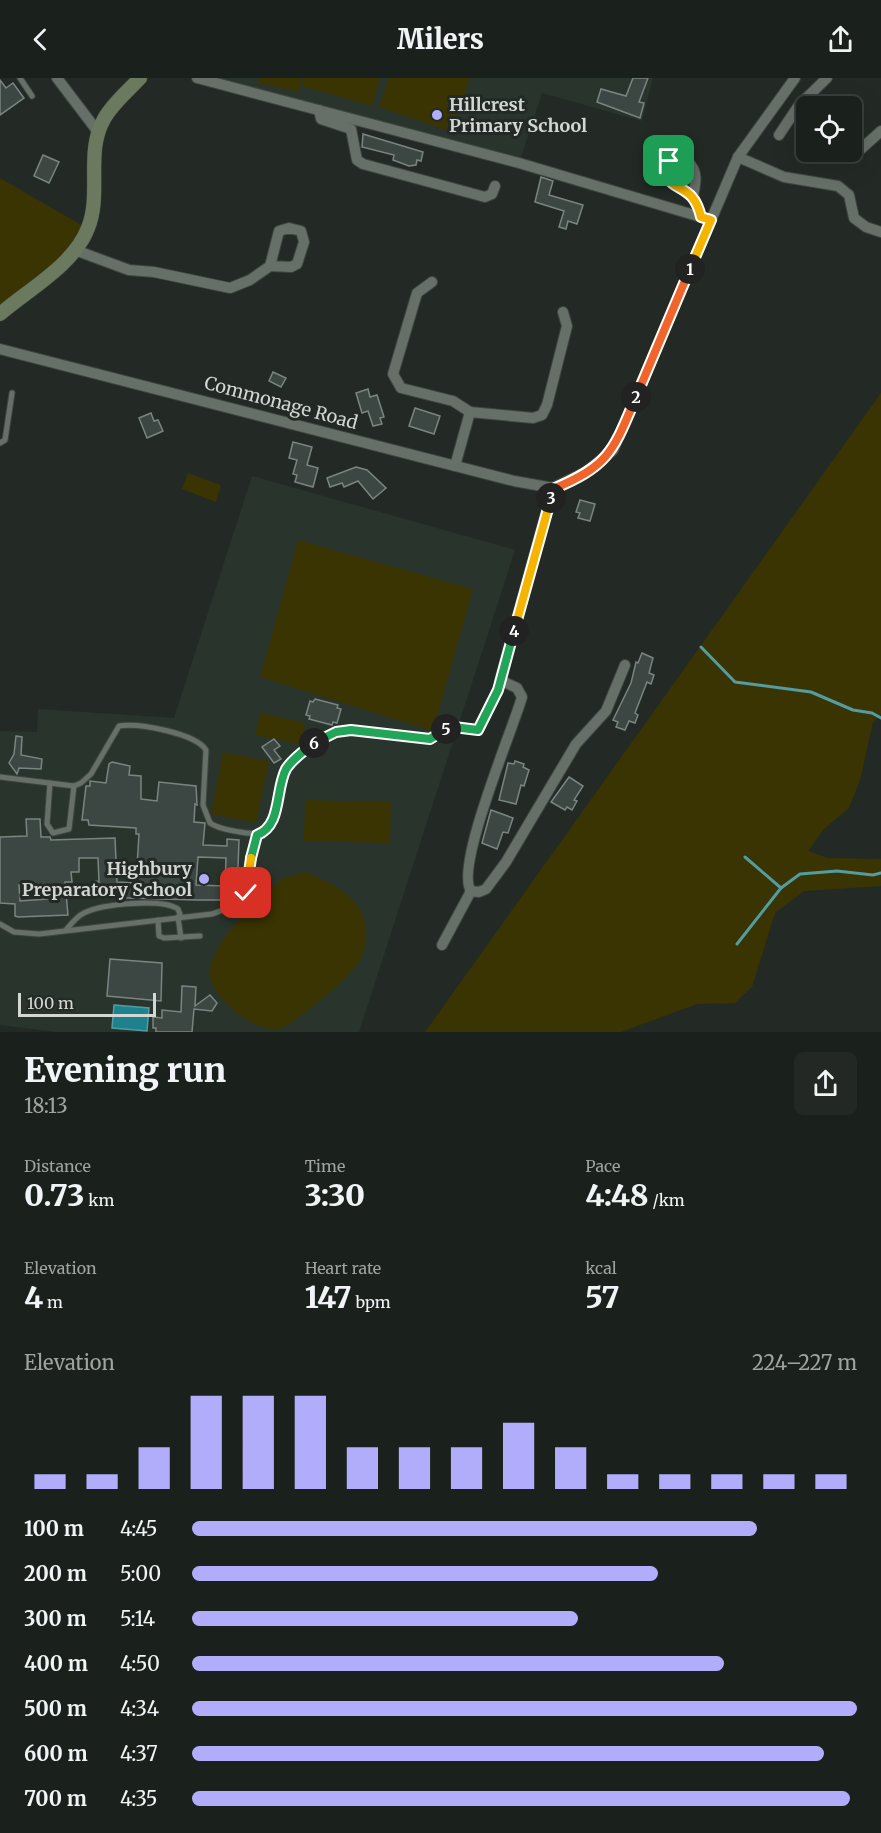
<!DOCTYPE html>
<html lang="en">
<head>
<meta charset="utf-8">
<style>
  body { margin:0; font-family:Merriweather,serif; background:#232825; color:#f1f3f6; height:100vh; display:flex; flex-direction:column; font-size:22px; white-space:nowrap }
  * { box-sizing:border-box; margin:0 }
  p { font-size:20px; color:#9fa3a3 }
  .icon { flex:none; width:33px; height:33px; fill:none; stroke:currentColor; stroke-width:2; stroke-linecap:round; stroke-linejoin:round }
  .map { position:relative; height:954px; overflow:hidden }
  .sheet { display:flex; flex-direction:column; background:#1a201c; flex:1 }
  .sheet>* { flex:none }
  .controls { position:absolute; left:796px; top:18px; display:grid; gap:12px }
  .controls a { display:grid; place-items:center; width:66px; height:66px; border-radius:9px; background:#1a201c; box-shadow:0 6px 24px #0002,0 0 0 2px #383e3b; font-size:30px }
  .scale { position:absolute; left:18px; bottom:15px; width:138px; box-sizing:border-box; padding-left:6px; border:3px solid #d2d7d3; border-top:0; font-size:16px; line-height:21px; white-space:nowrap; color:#d2d7d3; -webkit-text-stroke:4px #232a25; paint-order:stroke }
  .pin { position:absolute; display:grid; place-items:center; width:51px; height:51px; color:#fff; margin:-26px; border-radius:12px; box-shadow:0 3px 9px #0006 }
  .km { position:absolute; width:30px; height:30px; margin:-15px; border-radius:50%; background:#222; color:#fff; font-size:16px; line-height:30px; text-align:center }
  .round { display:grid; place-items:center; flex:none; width:63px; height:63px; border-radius:9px; background:#232825 }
  .summary { display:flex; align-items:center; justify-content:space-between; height:102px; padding:0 24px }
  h1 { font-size:33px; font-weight:800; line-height:45px }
  .metrics { display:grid; grid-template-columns:repeat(3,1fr); gap:9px; height:102px; padding:6px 24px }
  .metrics div { display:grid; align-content:center }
  .metrics b { font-size:30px; font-weight:800 }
  .metrics small { font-size:16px; font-weight:400 }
  .metrics p { font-size:16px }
  .chart { height:168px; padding:12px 24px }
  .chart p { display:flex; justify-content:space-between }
  .chart svg { width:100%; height:108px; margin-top:6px; stroke:#b1adfa; stroke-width:6 }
  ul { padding:0 24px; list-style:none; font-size:20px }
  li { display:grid; grid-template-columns:96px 72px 1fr; align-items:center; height:45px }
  li i { height:15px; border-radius:8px; background:#b1adfa }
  header { display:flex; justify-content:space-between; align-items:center; height:78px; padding:0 24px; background:#1a201c; font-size:27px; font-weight:800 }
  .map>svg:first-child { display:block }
  .built { fill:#29352c }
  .green { fill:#3a3402 }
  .water { fill:#1d828d; stroke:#539ca2; stroke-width:1.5 }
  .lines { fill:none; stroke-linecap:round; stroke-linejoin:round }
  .stream { stroke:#539ca2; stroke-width:3 }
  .building { fill:#3c4643; stroke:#7a8582; stroke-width:1.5; fill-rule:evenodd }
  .lane-casing { stroke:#3f4641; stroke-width:7 }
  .street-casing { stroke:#3f4641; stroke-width:12 }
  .secondary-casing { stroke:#3f4641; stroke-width:15 }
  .lane { stroke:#676f69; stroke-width:5 }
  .street { stroke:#676f69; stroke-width:10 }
  .secondary { stroke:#6b795e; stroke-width:14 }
  .split-1-casing { stroke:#fff; stroke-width:12 }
  .split-2-casing { stroke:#fff; stroke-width:12 }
  .split-3-casing { stroke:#fff; stroke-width:12 }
  .split-4-casing { stroke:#fff; stroke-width:12 }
  .split-5-casing { stroke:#fff; stroke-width:12 }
  .split-6-casing { stroke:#fff; stroke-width:12 }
  .split-7-casing { stroke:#fff; stroke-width:12 }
  .split-8-casing { stroke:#fff; stroke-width:12 }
  .split-1 { stroke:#f5b400; stroke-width:8 }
  .split-2 { stroke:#f0652b; stroke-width:8 }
  .split-3 { stroke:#f0652b; stroke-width:8 }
  .split-4 { stroke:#f5b400; stroke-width:8 }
  .split-5 { stroke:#22a559; stroke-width:8 }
  .split-6 { stroke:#22a559; stroke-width:8 }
  .split-7 { stroke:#22a559; stroke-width:8 }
  .split-8 { stroke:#f5b400; stroke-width:8 }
  .poi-dot { fill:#b1adfa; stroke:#232a25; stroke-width:2 }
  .labels { text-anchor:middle; stroke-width:6; stroke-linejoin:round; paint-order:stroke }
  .poi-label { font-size:18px; font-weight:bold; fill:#d2d7d3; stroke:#232a25; text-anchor:start }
  .street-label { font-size:18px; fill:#d2d7d3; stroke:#232a25 }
</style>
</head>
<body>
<header><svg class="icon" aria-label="back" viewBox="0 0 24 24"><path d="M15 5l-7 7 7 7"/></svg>Milers<svg class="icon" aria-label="share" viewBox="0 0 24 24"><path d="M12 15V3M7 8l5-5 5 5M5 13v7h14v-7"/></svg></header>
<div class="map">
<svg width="881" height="954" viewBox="0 0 881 954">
  <rect width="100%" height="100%" fill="#232a25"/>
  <g class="built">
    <path d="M197 0H653L642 43 542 15 519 85Z"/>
    <path d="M252 398 515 472 359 954H57L0 947V653L37 654 38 631 174 640Z"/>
  </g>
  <g class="green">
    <path d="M259 0H302L299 14 258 5Z"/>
    <path d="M304 0H380L372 28 302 8Z"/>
    <path d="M389 0H470L452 54 379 29Z"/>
    <path d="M0 100 88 151 82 162 0 236Z"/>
    <path d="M881 315V636L873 644 860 702 849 730 824 751 808 773 828 780 881 781V808L804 813 775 835 752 909 735 925 697 926 621 954H425Z"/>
    <path d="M188 395 221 407 216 424 182 411Z"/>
    <path d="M298 462 473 511 433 653 260 599Z"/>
    <path d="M260 635 302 644 305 647 302 663 298 666 255 657Z"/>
    <path d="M223 674 269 683 256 745 211 736Z"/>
    <path d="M305 722 391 724 390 765 304 763Z"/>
    <path d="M304 794C334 805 369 823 366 858 365 870 363 879 356 888 340 908 316 925 297 941 291 945 284 950 277 951 253 954 212 920 210 897 207 870 257 819 278 804 285 798 296 797 304 794Z"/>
  </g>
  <path class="water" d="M114 927 149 930 147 953 112 950Z"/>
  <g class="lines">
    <g class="stream">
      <path d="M701 569 735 604 811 614 853 632 872 635 881 640"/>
      <path d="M745 779 781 810"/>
      <path d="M737 866 781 810 800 796 837 793 873 797 881 795"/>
    </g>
  </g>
  <g class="building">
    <path d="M633 0H648L639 24 644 25 640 40 597 24 601 11 626 18Z"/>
    <path d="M0 2 6 10 13 5 24 20 0 37Z"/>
    <path d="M363 56 423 74 421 83 417 82 416 87 409 88 393 82 394 77 362 69Z"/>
    <path d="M43 77 59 84 49 105 34 98Z"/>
    <path d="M541 99 553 103 549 117 583 127 577 146 568 143 566 151 559 149 564 133 535 124Z"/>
    <path d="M273 294 286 300 281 309 269 303Z"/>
    <path d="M368 311 370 319 377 317 384 339 380 340 382 346 373 348 368 333 362 335 356 315Z"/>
    <path d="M415 330 440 338 434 356 409 348Z"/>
    <path d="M151 335 154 343 158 342 163 353 147 360 139 340Z"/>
    <path d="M293 364 312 369 307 387 318 390 313 409 295 404 297 397 293 396 297 382 289 380Z"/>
    <path d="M356 389 367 392 386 410 373 421 358 403 344 409 342 405 330 409 327 400Z"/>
    <path d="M580 422 595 426 590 443 578 440 580 435 576 434Z"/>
    <path d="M642 575 653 580 649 595 654 597 651 606 647 604 635 635 638 637 635 645 629 643 625 652 616 649 618 644 613 642 631 605 636 584 638 585Z"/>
    <path d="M315 621 338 627 337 630 341 631 337 645 333 644 332 647 309 641 310 638 306 637 310 623 313 624Z"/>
    <path d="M16 658 22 659 21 677 42 681 41 691 19 690 17 696 9 685 14 676Z"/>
    <path d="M274 661 280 668 274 672 281 681 274 685 262 669Z"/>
    <path d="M515 683 524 686 523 689 529 692 524 708 521 707 516 726 499 722 508 685 514 686Z"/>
    <path d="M112 684 130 688 129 697 141 698V721L157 723 159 704 196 708 197 727 195 726 194 744 205 745 203 767 227 768V761L239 762 237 817H225V822H197L95 819 96 803 99 804 98 780H79V794H71L72 804H65L68 837 18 839 15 838V826L0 825V759L27 758 26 741H40L41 759H50L51 762 115 760 117 804 136 805 139 756H136V750L89 747 88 742H82L86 708H90V703L106 705 109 686ZM198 779 226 780 225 808 196 807ZM47 806V821L20 823 19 807Z"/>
    <path d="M569 699 583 708 574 722 577 723 572 732 567 729 565 732 551 724Z"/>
    <path d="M491 732 513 740 508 755 503 754 497 771 482 765Z"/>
    <path d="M110 881 162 885 161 923 107 918Z"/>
    <path d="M182 908 196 909 195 928 210 917 217 925 212 933 194 931 192 954H156V950H153V939L162 940V932L181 934Z"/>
  </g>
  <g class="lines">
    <defs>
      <g id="lane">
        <path d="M20 0 32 18"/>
        <path d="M0 365 5 362 12 315"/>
        <path d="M0 699 74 708 81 705 91 696 119 648C139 645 195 655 206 672L203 727 210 745C218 751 230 752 240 754 288 764 269 719 287 690 293 680 302 674 310 668 338 646 370 653 402 659 411 660 421 663 430 661 436 660 443 653 449 650L476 653 500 602"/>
        <path d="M50 705 47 746 53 755 69 751 74 708"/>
        <path d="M178 839 181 860"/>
        <path d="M158 842 159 858 164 860 200 858"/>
        <path d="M0 846 14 854 39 856 212 836C246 825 245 818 250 785 251 776 254 767 257 757"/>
        <path d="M66 852C71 846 77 838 84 835 102 826 162 820 178 831L181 839"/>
      </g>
      <g id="street">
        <path d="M57 0 98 54"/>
        <path d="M197 0 519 85 711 142"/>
        <path d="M319 32 321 41 351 51 357 82 363 86 485 119 492 116 495 108"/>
        <path d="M779 57 799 27 827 0"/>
        <path d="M861 71 881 53"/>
        <path d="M738 79 784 99 838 108 849 117 854 140 866 149 881 154"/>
        <path d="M693 117C697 102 698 88 682 80H673L664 87V95L674 106 693 117 701 139"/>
        <path d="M75 172 129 192 154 194 230 210 250 202 270 188 279 153 289 150 301 153 304 164 297 186 291 189 270 188"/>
        <path d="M432 204 417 215 393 296 401 310 453 323 470 334 455 388"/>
        <path d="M0 271 514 403 553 410 586 394 613 372 738 79 795 0"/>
        <path d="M470 334 533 340 542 337 547 327 567 248 563 234"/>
        <path d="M553 410 500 602 517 610 522 619C513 651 454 790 471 813L479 814 486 811 506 784 576 666 606 633 625 587"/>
        <path d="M442 867 471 813"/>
      </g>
      <path id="secondary" d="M0 236C29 211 74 187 88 150 102 116 85 74 104 41 112 26 128 13 140 0"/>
    </defs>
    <use href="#lane" class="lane-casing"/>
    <use href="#street" class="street-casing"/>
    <use href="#secondary" class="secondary-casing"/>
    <use href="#lane" class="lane"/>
    <use href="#street" class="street"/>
    <use href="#secondary" class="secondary"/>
  </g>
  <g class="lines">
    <defs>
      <path id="split-1" d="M669 83 663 92C673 117 693 104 701 139L711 142 690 191"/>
      <path id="split-2" d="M636 319 690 191"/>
      <path id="split-3" d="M551 420 553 411C610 387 613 373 636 319"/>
      <path id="split-4" d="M514 553 551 420"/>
      <path id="split-5" d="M446 651 454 649 478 652 498 612 514 553"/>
      <path id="split-6" d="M314 665 336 654 351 652 430 661 446 651"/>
      <path id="split-7" d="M251 780 257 757C282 748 275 712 286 691 293 680 304 673 314 665"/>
      <path id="split-8" d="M246 815 251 780"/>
    </defs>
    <use href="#split-1" class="split-1-casing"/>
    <use href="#split-2" class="split-2-casing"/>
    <use href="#split-3" class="split-3-casing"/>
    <use href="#split-4" class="split-4-casing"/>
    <use href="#split-5" class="split-5-casing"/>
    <use href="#split-6" class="split-6-casing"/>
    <use href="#split-7" class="split-7-casing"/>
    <use href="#split-8" class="split-8-casing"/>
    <use href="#split-1" class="split-1"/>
    <use href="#split-2" class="split-2"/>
    <use href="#split-3" class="split-3"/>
    <use href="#split-4" class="split-4"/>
    <use href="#split-5" class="split-5"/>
    <use href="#split-6" class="split-6"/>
    <use href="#split-7" class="split-7"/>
    <use href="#split-8" class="split-8"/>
  </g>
  <g class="poi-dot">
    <circle cx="437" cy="37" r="6"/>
    <circle cx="204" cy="801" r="6"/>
  </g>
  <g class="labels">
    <g class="poi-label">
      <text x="449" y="33">Hillcrest<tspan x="449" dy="21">Primary School</tspan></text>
      <text x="192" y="797" text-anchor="end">Highbury<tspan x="192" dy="21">Preparatory School</tspan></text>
    </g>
    <g class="street-label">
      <text transform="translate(281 325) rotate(15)" y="6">Commonage Road</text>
    </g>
  </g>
</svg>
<div class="controls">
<a><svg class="icon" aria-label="locate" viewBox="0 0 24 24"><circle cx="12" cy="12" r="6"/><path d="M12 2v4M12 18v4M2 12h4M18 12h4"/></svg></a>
</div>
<div class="scale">100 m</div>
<div class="pin" style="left:669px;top:83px;background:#1e9e55"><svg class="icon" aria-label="arrive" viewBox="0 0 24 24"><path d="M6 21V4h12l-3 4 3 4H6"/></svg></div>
<div class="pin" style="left:246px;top:815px;background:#d93025"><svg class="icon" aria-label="check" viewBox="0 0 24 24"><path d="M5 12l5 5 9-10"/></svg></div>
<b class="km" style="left:690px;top:191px">1</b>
<b class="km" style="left:636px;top:319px">2</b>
<b class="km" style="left:551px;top:420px">3</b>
<b class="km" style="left:514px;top:553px">4</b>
<b class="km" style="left:446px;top:651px">5</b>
<b class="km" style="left:314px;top:665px">6</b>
</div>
<section class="sheet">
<div class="summary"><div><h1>Evening run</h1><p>18:13</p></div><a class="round"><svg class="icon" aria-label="share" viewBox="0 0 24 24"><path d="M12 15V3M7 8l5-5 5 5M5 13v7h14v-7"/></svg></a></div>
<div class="metrics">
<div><p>Distance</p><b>0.73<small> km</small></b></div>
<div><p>Time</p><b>3:30</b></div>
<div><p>Pace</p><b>4:48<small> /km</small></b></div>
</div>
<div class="metrics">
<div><p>Elevation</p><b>4<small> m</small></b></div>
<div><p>Heart rate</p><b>147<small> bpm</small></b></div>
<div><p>kcal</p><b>57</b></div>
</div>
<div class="chart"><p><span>Elevation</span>224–227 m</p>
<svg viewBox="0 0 160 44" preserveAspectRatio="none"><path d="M5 44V38M15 44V38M25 44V27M35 44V6M45 44V6M55 44V6M65 44V27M75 44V27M85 44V27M95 44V17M105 44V27M115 44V38M125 44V38M135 44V38M145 44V38M155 44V38"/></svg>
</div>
<ul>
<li><b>100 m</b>4:45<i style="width:85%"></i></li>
<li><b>200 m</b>5:00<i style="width:70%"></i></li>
<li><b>300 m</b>5:14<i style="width:58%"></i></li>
<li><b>400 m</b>4:50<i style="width:80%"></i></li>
<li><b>500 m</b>4:34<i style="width:100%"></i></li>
<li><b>600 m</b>4:37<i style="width:95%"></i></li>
<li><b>700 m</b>4:35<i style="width:99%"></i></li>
</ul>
</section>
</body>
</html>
